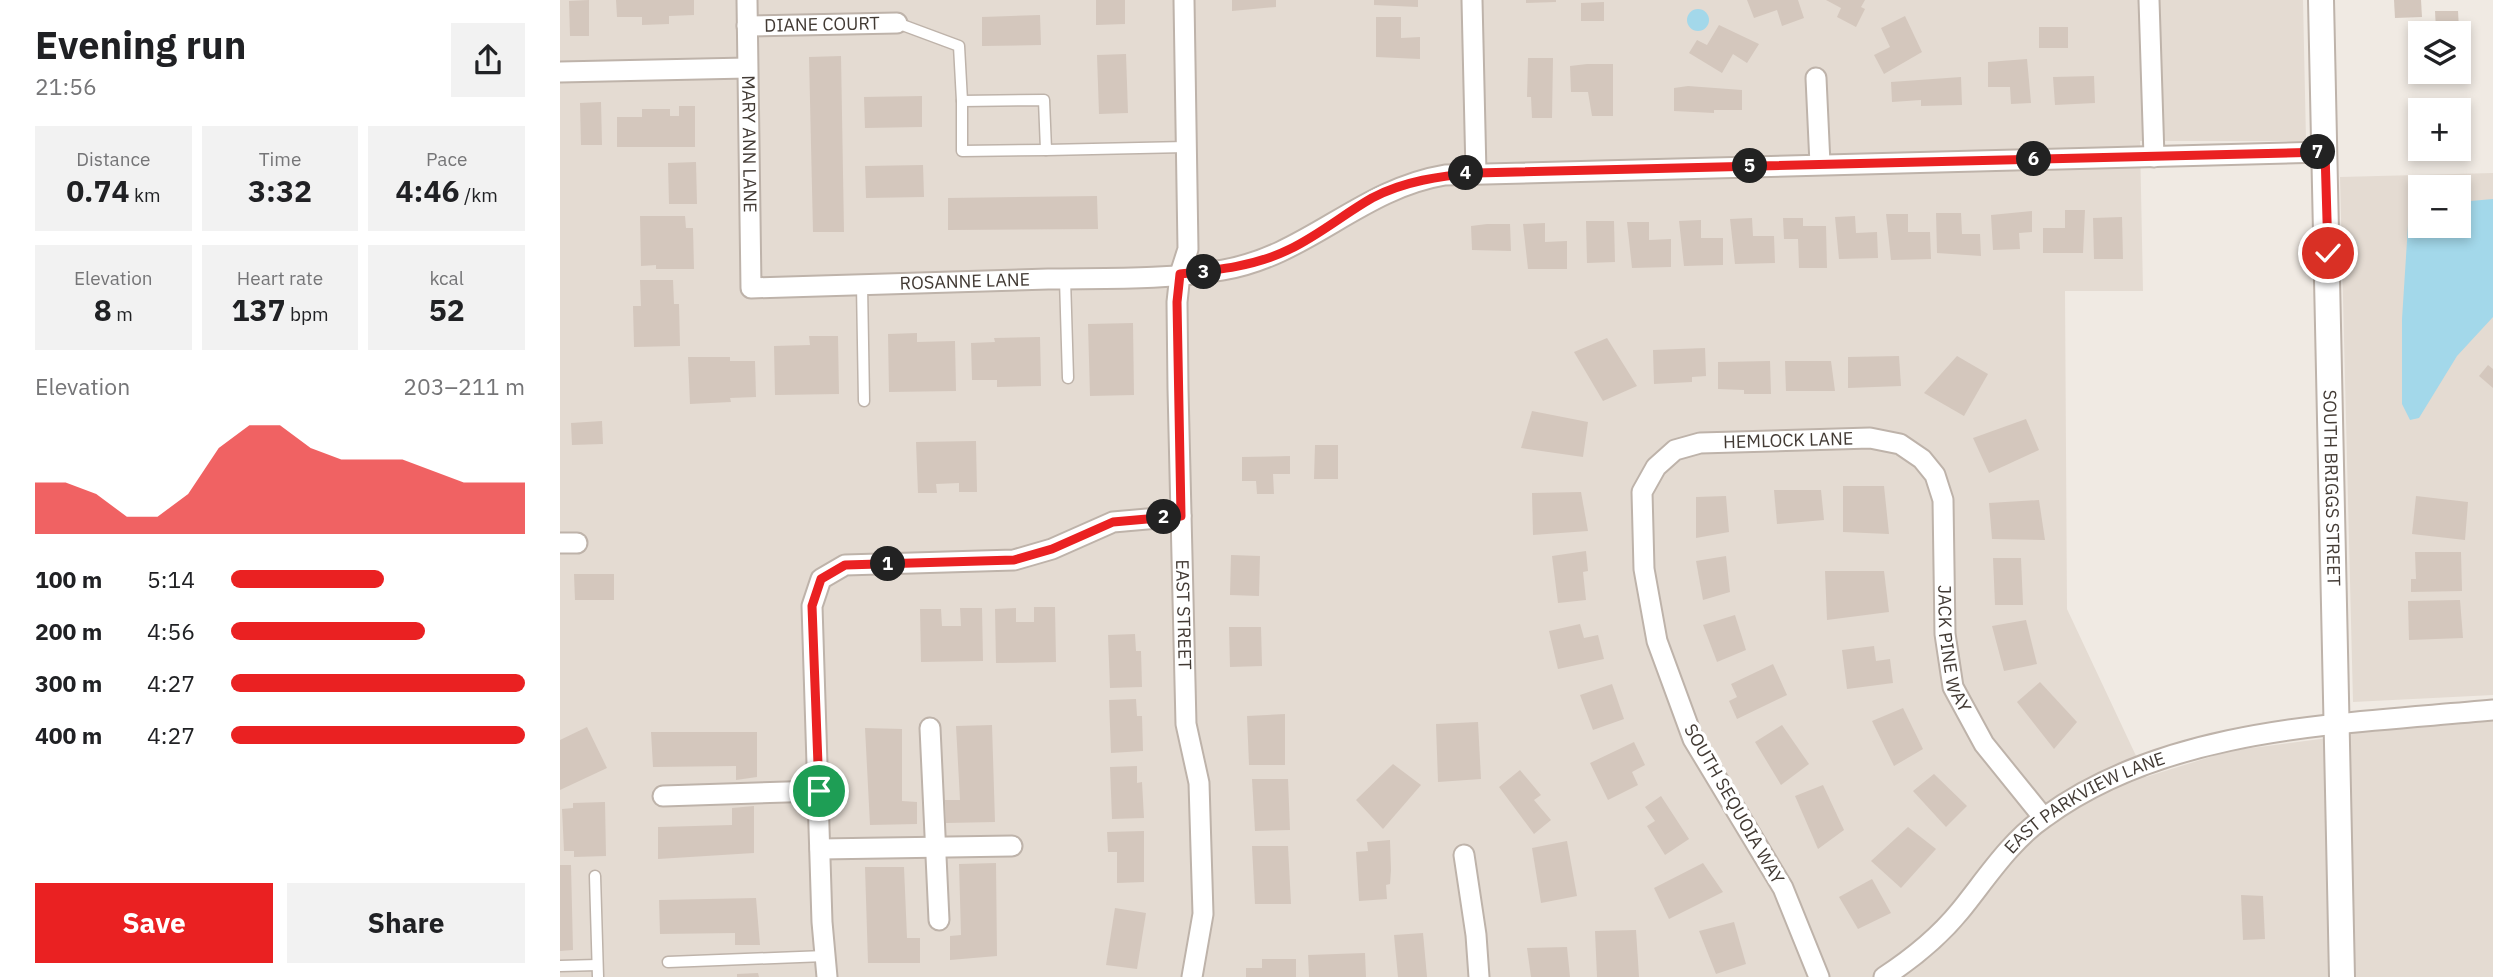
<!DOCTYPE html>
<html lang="en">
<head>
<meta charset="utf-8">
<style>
  body { margin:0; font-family:"IBM Plex Sans",sans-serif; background:#f2f2f2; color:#202124; height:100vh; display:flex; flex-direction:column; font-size:26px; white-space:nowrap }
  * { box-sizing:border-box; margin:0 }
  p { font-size:23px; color:#757577 }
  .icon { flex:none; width:38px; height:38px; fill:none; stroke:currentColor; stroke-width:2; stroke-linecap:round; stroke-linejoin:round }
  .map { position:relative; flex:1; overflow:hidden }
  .panel { display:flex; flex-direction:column; background:#fff; width:560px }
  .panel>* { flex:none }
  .controls { position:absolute; left:1848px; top:21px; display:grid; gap:14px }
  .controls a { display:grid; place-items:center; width:63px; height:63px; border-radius:0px; background:#fff; box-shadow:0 4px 10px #0003; font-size:35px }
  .pin { position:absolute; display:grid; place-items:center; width:60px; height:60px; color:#fff; margin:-30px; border:4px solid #fff; border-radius:50%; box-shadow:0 2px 7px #0007 }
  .km { position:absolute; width:35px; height:35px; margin:-18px; border-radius:50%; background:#222; color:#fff; font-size:19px; line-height:35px; text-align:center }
  .round { display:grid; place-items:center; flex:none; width:74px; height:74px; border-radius:0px; background:#f2f2f2 }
  .headline { display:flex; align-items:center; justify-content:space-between; height:119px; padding:0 35px }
  h1 { font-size:38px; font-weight:800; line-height:52px }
  .figures { display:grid; grid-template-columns:repeat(3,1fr); gap:10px; height:119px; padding:7px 35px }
  .figures div { display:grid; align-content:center; border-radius:0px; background:#f2f2f2; text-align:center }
  .figures b { font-size:30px; font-weight:800 }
  .figures small { font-size:19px; font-weight:400 }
  .figures p { font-size:19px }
  .chart { height:196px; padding:14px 35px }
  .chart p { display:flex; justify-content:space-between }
  .chart svg { width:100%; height:126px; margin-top:7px; fill:#ea2122; opacity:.7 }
  .action { display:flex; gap:14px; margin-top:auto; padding:14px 35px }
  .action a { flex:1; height:80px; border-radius:0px; background:#ea2122; color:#fff; font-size:28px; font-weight:800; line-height:80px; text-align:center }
  .action a+a { background:#f2f2f2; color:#202124 }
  ul { padding:0 35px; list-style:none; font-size:23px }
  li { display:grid; grid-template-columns:112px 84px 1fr; align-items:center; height:52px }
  li i { height:18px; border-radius:9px; background:#ea2122 }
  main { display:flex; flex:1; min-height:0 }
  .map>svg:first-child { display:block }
  .residential { fill:#e4dbd2; fill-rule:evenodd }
  .water { fill:#a3d8ea }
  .building { fill:#d4c7bd }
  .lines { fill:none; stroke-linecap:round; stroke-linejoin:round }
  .service-casing { stroke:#beb3aa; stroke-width:13 }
  .minor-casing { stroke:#beb3aa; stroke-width:23 }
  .tertiary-casing { stroke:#beb3aa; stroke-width:28 }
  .service { stroke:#fff; stroke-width:10 }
  .minor { stroke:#fff; stroke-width:19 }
  .tertiary { stroke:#fff; stroke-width:24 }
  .route-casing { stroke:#fff; stroke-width:14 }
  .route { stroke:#ea2122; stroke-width:9 }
  .labels { text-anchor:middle; stroke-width:7; stroke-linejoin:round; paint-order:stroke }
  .street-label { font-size:18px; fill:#423a34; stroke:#fff }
</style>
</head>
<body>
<main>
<section class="panel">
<div class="headline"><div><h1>Evening run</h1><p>21:56</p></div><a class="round"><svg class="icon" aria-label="share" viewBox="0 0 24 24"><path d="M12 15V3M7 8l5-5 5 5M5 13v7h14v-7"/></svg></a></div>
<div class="figures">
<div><p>Distance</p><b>0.74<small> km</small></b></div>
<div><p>Time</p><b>3:32</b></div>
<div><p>Pace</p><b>4:46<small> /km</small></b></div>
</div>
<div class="figures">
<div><p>Elevation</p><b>8<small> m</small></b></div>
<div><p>Heart rate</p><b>137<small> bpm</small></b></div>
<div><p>kcal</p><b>52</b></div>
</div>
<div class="chart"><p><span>Elevation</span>203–211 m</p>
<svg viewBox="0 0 160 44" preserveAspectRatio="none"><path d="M0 44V26L10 26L20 30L30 38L40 38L50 30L60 14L70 6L80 6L90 14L100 18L110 18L120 18L130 22L140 26L150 26L160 26V44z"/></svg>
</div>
<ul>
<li><b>100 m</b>5:14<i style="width:52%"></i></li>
<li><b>200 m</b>4:56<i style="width:66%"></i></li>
<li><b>300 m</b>4:27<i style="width:100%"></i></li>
<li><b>400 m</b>4:27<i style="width:100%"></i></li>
</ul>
<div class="action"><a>Save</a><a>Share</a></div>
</section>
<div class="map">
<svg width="1933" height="977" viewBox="0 0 1933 977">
  <rect width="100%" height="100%" fill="#f0eae3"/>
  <g class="residential">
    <path d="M0 0H1743L1746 141H1580L1583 291H1505L1507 609 1586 777 1669 751 1768 738 1772 977H0Z"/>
    <path d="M1933 173V695L1793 702 1780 177ZM1860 187H1899V226H1860Z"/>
    <path d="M1933 719V977H1792L1788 730Z"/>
  </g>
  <g class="water">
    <circle cx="1138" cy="20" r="11"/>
    <path d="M1933 199V317L1897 356 1859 418 1850 420 1842 404V319L1849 210 1860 206V226H1899V202Z"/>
  </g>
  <g class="building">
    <path d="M29 0V36H10L9 1Z"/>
    <path d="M56 0H134V15L109 16V24L82 25V17H57Z"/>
    <path d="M536 0H565V24L536 25Z"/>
    <path d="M672 0H716V7L672 11Z"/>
    <path d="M814 0H858V7L814 5Z"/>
    <path d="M966 0H996V2L966 3Z"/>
    <path d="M1187 0H1238L1244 18 1222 26 1217 10 1194 18Z"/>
    <path d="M1266 0H1305L1301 7 1305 9 1296 27 1277 17 1281 8Z"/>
    <path d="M1834 0H1861L1862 17 1835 18Z"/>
    <path d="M1044 2V21H1021V3Z"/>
    <path d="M1875 11H1898L1899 29 1876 30Z"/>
    <path d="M480 15 481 45 422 46V17Z"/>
    <path d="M1345 16 1362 52 1324 74 1314 55 1330 47 1321 28Z"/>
    <path d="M816 17H841V38L860 37V59L816 57Z"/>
    <path d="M1159 25 1199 44 1187 63 1173 54 1162 73 1129 53 1137 40 1147 45Z"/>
    <rect x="1479" y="27" width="29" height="21"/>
    <path d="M566 54 568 113 539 114 537 55Z"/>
    <path d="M281 56 284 232H253L249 57Z"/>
    <path d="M968 58H993L992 118H972L971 97H967Z"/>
    <path d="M1467 59 1471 103 1451 104 1450 87H1428V62Z"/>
    <path d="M1027 64H1053V116H1032L1028 92H1011L1010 66Z"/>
    <path d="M1534 76 1535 103 1495 105 1493 77Z"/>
    <path d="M1401 77 1402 105 1361 106V100L1332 102 1331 82Z"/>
    <path d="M1128 86 1182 90V110H1154V113L1114 111V88Z"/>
    <path d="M362 96V127L305 128 304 97Z"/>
    <path d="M41 102 42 145H21L20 103Z"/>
    <path d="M119 106H135V147H57V117H82V109H110V116H119Z"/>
    <path d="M136 162 137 204H109L108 163Z"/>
    <path d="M363 165 364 197 306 198 305 166Z"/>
    <path d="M537 196 538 229 388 230V198Z"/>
    <path d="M1505 210H1525L1523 253H1483V228H1505Z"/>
    <path d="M1472 211V232L1459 233 1460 249 1433 250 1431 215Z"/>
    <path d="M1376 213H1401L1402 234H1420L1421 256 1377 253Z"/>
    <path d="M1326 214H1348V232H1370L1371 259 1331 260Z"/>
    <path d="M80 216H125L126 228H133L134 269H96V265L81 266Z"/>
    <path d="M1295 216 1296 233 1317 232 1318 258 1279 259 1275 217Z"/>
    <path d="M1562 217 1563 259H1534L1533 218Z"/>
    <path d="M1192 218 1193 236H1214L1215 263 1175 264 1170 219Z"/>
    <path d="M1223 218H1243V226H1266L1267 268H1239L1238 239H1224Z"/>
    <path d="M1141 220V238H1163V265L1124 266 1119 221Z"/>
    <path d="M1026 221H1054L1055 262 1027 263Z"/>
    <path d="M1067 222H1089V240L1111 239V267L1072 268Z"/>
    <path d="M985 223V242L1007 241V269H968L963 224Z"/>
    <path d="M927 224H950L951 251 912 250 911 226Z"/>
    <path d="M80 280H113L114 304H119L120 346 74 347 73 306H81Z"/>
    <path d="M573 323 574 395 530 396 528 324Z"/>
    <path d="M357 333V342L395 341 396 391 329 392 328 334Z"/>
    <path d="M249 336H278L279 394 215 395 214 346 250 345Z"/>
    <path d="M480 337 481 386 437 387V380H412L411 343 435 342 434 338Z"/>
    <path d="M1047 338 1077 386 1043 401 1014 352Z"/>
    <path d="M1145 348 1146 376 1132 377V382L1094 384 1093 350Z"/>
    <path d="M1339 356 1341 386 1288 388V357Z"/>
    <path d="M1397 356 1428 374 1404 416 1364 393Z"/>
    <path d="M128 357H170V361H195L196 397 170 398 171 402 130 404Z"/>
    <path d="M1210 361 1211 394H1184V390L1158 389V362Z"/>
    <path d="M1225 361H1271L1275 391H1226Z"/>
    <path d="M1928 365 1933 369V388L1919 376Z"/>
    <path d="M972 411 1028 422 1023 457 961 448Z"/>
    <path d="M1466 419 1479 450 1429 473 1413 438Z"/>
    <path d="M42 421 43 444 12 445 11 423Z"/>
    <path d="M416 441 417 492H399V483L376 484 377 493H358L356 442Z"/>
    <path d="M755 445H778V479H754Z"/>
    <path d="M730 456V474H713L714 494H697L696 481H682V457Z"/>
    <path d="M1283 486H1324L1329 534 1283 532Z"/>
    <path d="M1214 490H1261L1264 520 1217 524Z"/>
    <path d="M1021 492 1028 531 973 535 972 493Z"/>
    <path d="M1166 496 1169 532 1136 538V497Z"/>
    <path d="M1856 496 1908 502 1905 540 1852 534Z"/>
    <path d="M1479 500 1485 540 1432 539 1429 503Z"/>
    <path d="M1026 551 1028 571 1023 572 1026 600 998 603 992 556Z"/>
    <path d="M1855 552H1901L1902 591 1851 592V579H1856Z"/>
    <path d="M671 555 700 556 699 596 670 595Z"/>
    <path d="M1166 556 1170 592 1143 600 1136 561Z"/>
    <path d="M1433 558H1461L1463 605H1435Z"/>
    <path d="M1265 571H1324L1329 612 1267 620Z"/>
    <path d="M14 574H54V600H15Z"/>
    <path d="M1900 600 1903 638 1849 640 1848 601Z"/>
    <path d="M474 607H495L496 662 436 663 435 609 456 608V622H474Z"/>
    <path d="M400 608H422L423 661 361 662 360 609H381L382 626H401Z"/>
    <path d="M1175 615 1186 650 1157 662 1143 625Z"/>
    <path d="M1466 620 1477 664 1444 671 1432 626Z"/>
    <path d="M1020 624 1024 638 1038 635 1044 659 998 669 989 631Z"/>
    <path d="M669 627H701L702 666 670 667Z"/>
    <path d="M575 634 576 651H581L582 687 550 688 548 635Z"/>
    <path d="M1314 646 1316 661 1330 659 1333 683 1287 689 1282 650Z"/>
    <path d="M1213 664 1227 695 1177 719 1169 701 1177 697 1171 684Z"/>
    <path d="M1480 682 1517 722 1494 749 1457 702Z"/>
    <path d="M1052 684 1064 719 1033 730 1020 695Z"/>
    <path d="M576 699 577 716H582L583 751 551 753 549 700Z"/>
    <path d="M1343 708 1363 749 1334 766 1312 721Z"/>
    <path d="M725 714V765H689L687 716Z"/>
    <path d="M918 722 921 779 878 782 876 724Z"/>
    <path d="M432 725 435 822 386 823 385 800H400L396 726Z"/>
    <path d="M1222 725 1249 764 1221 785 1195 742Z"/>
    <path d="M27 727 47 768 0 790V740Z"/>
    <path d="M305 728 342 729V801L357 802V824L310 825Z"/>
    <path d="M91 732H197V777L176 780V766L93 767Z"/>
    <path d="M1074 742 1085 765 1072 772 1078 785 1048 800 1030 763Z"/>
    <path d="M833 764 861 785 823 829 796 800Z"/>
    <path d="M577 766V783L582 782 584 818 552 819 550 767Z"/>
    <path d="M960 770 981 795 974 800 991 820 974 834 939 787Z"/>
    <path d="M1374 774 1407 806 1386 827 1353 791Z"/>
    <path d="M692 779H728L730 830 695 831Z"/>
    <path d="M1263 785 1284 830 1258 849 1235 796Z"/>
    <path d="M1101 796 1129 839 1105 855 1087 826 1095 821 1085 807Z"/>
    <path d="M45 802 46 856 14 857V851H4L2 809 13 808V803Z"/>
    <path d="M194 806V853L98 859V827L172 825V808Z"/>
    <path d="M1348 827 1376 849 1341 888 1311 861Z"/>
    <path d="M584 831V882L557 883V852H548L547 832Z"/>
    <path d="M830 840 831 870 830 884 826 885 827 899 799 901 796 852 808 851 807 842Z"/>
    <path d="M1007 841 1017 896 981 903 972 848Z"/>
    <path d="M692 846H728L731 904H695Z"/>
    <path d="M436 863 437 956 390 960V936L401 935 399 864Z"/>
    <path d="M1143 863 1163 892 1109 919 1094 888Z"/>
    <path d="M0 865H11L13 950 0 951Z"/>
    <path d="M305 867H344L347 938H360V963H308Z"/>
    <path d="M1312 879 1331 913 1298 929 1279 897Z"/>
    <path d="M1681 895 1703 896 1705 939 1683 940Z"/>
    <path d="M196 898 200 945H175V933L100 934 99 900Z"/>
    <path d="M555 908 586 913 577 969 546 965Z"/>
    <path d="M1174 922 1186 964 1156 974 1139 931Z"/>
    <path d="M1076 930 1079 977H1037L1035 931Z"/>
    <path d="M863 933 867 977H838L834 935Z"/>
    <path d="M1007 947 1010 977H971L967 948Z"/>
    <path d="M805 953 806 977H749L748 955Z"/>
    <path d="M702 959H736V977H686V968H702Z"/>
    <path d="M198 973 199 977H177V974Z"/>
  </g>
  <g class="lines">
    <defs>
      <g id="service">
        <path d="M337 23 399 46 402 101 484 100 486 150 626 147"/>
        <path d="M402 101V151L486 150"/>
        <path d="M505 279 508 378"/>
        <path d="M302 285 304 401"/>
        <path d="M35 876 38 977"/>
        <path d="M108 962 265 956"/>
        <path d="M0 966 37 965"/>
      </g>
      <g id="minor">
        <path id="s1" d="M187 0 191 288C290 285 389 282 488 279 545 278 606 280 663 270 747 256 800 189 885 175L1765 152"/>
        <path id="s2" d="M624 0 628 249 620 274 617 302 618 389 626 724 639 783 643 914 632 977"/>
        <path d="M912 0 916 173"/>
        <path d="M1589 0 1594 157"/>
        <path id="s3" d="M187 26 337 23"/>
        <path d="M0 72 187 68"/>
        <path d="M1256 78 1260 164"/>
        <path d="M0 543H17"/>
        <path d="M370 728 379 920"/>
        <path d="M103 796 259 791"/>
        <path d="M260 849 452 846"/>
        <path d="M904 855 916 935 919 977"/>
        <path d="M267 977 262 922 252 606 261 579 285 565 454 560 492 549 553 522 621 516"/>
        <path id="s4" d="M1259 977 1223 888 1133 739 1097 641 1084 569 1082 492 1096 467 1115 450 1140 443 1310 438 1340 444 1362 459 1375 475 1383 500 1385 634 1393 687 1424 744 1483 817"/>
        <path id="s5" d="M1324 977C1353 958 1378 938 1400 911 1426 879 1450 841 1485 817 1609 726 1785 724 1933 710"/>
      </g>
      <g id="tertiary">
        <path id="s6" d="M1761 0 1782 977"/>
      </g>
    </defs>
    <use href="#service" class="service-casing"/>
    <use href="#minor" class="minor-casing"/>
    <use href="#tertiary" class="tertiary-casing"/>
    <use href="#service" class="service"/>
    <use href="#minor" class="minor"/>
    <use href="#tertiary" class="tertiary"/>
  </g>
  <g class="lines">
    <defs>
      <path id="route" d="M259 791 252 606 261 579 285 565 454 560 492 549 553 522 621 516 617 302 620 274C658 270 696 266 730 249 759 235 784 214 812 198 844 181 880 176 916 173L1765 152 1768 253"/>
    </defs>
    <use href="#route" class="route-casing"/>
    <use href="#route" class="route"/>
  </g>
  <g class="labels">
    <g class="street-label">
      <text dy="6" stroke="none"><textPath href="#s3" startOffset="75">DIANE COURT</textPath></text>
      <text dy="6" stroke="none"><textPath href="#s1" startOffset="144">MARY ANN LANE</textPath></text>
      <text dy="6" stroke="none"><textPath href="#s1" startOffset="502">ROSANNE LANE</textPath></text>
      <text dy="6" stroke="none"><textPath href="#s4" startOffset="693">HEMLOCK LANE</textPath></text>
      <text dy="6" stroke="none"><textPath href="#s6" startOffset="488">SOUTH BRIGGS STREET</textPath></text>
      <text dy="6" stroke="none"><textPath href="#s2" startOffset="616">EAST STREET</textPath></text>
      <text dy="6" stroke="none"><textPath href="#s4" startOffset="1029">JACK PINE WAY</textPath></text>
      <text transform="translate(1174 804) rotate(60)" y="6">SOUTH SEQUOIA WAY</text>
      <text dy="6" stroke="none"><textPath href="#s5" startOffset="270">EAST PARKVIEW LANE</textPath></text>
    </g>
  </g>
</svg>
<div class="controls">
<a><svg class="icon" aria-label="layers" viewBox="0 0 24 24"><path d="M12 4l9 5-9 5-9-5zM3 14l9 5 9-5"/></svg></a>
<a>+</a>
<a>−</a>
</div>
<div class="pin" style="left:259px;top:791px;background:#1e9e55"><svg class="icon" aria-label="arrive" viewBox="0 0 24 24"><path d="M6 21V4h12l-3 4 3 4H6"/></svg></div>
<div class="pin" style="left:1768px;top:253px;background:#d93025"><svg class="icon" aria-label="check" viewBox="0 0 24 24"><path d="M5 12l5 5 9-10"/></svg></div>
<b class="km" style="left:328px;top:564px">1</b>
<b class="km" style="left:604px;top:517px">2</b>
<b class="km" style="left:644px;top:272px">3</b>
<b class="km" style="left:906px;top:173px">4</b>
<b class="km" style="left:1190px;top:166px">5</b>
<b class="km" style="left:1474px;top:159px">6</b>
<b class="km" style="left:1758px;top:152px">7</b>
</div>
</main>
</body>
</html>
